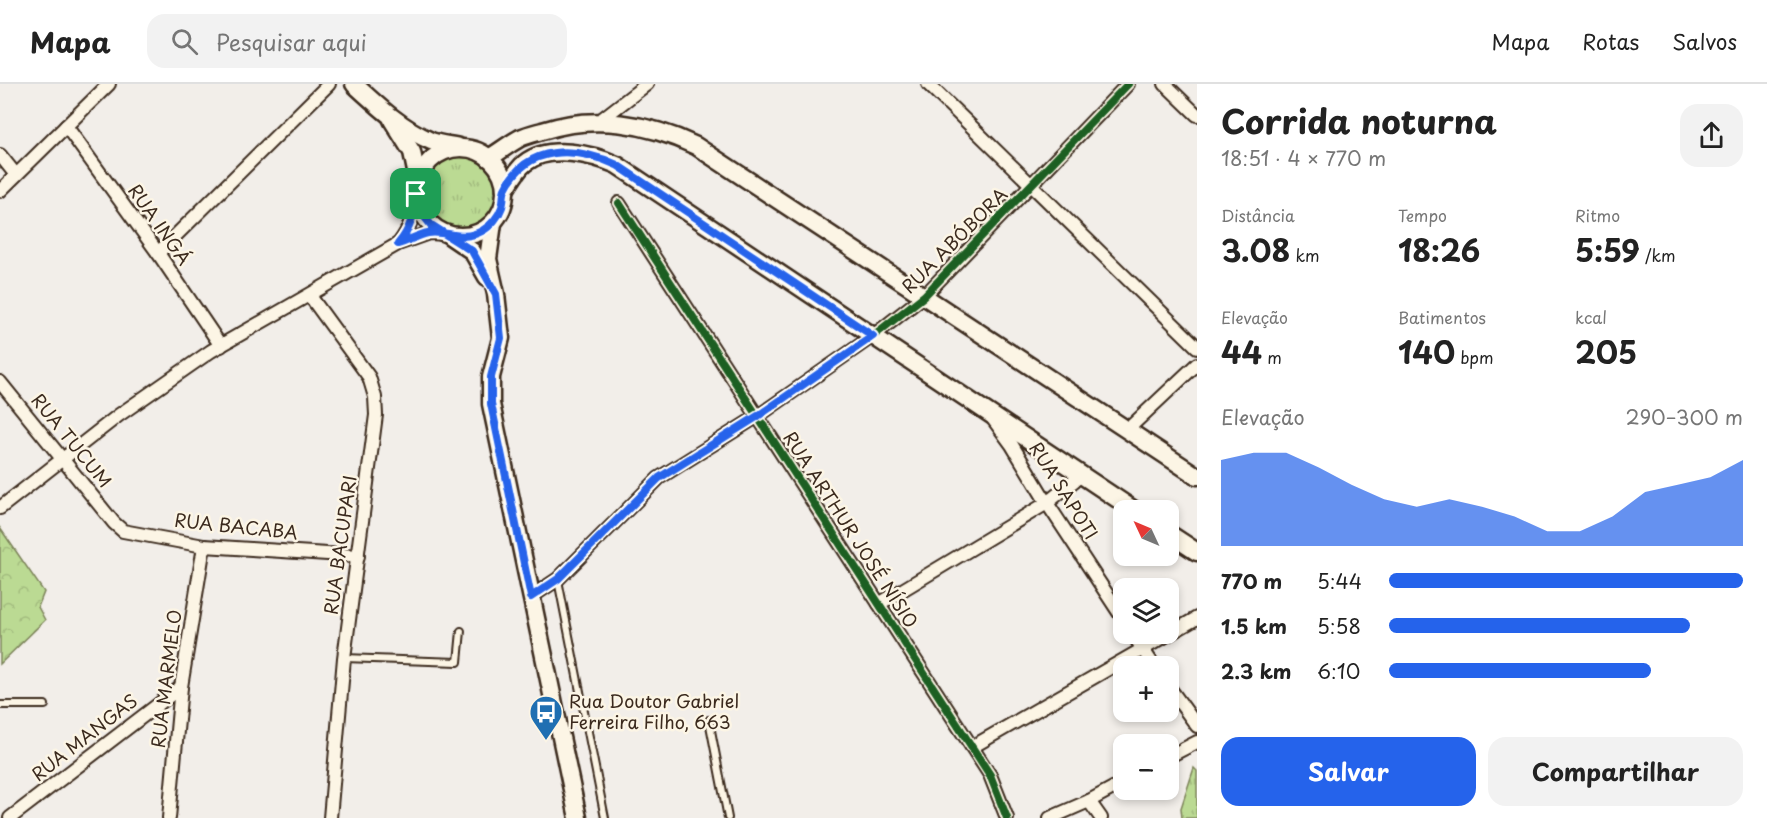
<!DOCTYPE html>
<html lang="pt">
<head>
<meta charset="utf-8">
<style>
  body { margin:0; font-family:"Playpen Sans",sans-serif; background:#f2f2f2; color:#222; height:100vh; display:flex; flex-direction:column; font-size:22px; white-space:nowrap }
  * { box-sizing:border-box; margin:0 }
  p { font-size:20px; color:#767676 }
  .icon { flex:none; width:33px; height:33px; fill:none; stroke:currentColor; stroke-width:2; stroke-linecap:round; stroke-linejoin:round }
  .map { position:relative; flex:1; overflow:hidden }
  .details { display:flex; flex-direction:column; background:#fff; width:570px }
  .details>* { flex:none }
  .needle { width:39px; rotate:314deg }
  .buttons { position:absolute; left:1113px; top:416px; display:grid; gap:12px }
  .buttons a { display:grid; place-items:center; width:66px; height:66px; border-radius:12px; background:#fff; box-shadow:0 3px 9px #0003; font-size:30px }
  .pin { position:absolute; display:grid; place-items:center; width:51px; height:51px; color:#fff; margin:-26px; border-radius:12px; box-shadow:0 3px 9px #0006 }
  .round { display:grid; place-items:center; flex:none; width:63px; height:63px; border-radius:18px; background:#f2f2f2 }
  .headline { display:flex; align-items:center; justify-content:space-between; height:102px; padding:0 24px }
  h1 { font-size:33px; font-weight:700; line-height:45px }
  .metrics { display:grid; grid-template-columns:repeat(3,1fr); gap:9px; height:102px; padding:6px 24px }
  .metrics div { display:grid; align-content:center }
  .metrics b { font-size:30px; font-weight:700 }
  .metrics small { font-size:16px; font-weight:400 }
  .metrics p { font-size:16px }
  .chart { height:168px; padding:12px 24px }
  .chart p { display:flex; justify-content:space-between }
  .chart svg { width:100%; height:108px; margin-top:6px; fill:#2563eb; opacity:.7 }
  .button { display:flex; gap:12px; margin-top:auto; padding:12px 24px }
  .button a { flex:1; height:69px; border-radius:18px; background:#2563eb; color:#fff; font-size:24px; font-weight:700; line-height:69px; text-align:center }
  .button a+a { background:#f2f2f2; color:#222 }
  ul { padding:0 24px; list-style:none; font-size:20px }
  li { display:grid; grid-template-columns:96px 72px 1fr; align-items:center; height:45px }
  li i { height:15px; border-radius:8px; background:#2563eb }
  header { display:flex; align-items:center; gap:36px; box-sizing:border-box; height:84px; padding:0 30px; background:#fff; border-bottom:2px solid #e0e0e0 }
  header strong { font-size:28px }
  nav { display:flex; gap:33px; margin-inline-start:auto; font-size:21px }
  .search { width:420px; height:54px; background:#f2f2f2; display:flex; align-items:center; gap:15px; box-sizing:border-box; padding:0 21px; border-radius:18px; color:#767676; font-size:22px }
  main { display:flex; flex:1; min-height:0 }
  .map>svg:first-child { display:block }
  .grass { fill:url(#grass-tufts); stroke:#7b8258; stroke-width:1.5 }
  .forest { fill:url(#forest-crowns); stroke:#7b8258; stroke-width:1.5 }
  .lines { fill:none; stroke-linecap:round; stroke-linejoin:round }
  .lane-casing { stroke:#3b2a1e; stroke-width:10 }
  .street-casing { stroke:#3b2a1e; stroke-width:16 }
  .secondary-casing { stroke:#3b2a1e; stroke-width:21 }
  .lane { stroke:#fcf5e5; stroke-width:6 }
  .street { stroke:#fcf5e5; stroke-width:12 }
  .secondary { stroke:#fcf5e5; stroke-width:16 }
  .cycleway-casing { stroke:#fcf5e5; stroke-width:11 }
  .cycleway { stroke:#1b5e20; stroke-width:8 }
  .route-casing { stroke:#fff; stroke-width:12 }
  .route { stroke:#2563eb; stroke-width:8 }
  .labels { text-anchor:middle; stroke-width:5; stroke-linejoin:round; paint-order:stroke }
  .street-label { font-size:18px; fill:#3b2a1e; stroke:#fcf5e5 }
  .poi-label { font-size:18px; fill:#3b2a1e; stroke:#fcf5e5; text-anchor:start }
</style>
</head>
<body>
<header>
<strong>Mapa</strong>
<div class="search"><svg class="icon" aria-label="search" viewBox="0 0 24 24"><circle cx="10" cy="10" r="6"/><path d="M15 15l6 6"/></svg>Pesquisar aqui</div>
<nav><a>Mapa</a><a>Rotas</a><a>Salvos</a></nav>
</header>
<main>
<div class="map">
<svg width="1197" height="734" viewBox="0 0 1197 734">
  <defs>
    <pattern id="grass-tufts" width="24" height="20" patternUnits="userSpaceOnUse" patternTransform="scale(1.5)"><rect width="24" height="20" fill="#bbda93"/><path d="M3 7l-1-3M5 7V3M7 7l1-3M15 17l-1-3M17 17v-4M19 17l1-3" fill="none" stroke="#a2bb7e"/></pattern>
    <pattern id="forest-crowns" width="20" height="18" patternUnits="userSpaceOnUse" patternTransform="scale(1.5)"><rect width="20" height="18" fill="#bbda93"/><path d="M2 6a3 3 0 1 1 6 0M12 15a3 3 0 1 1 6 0" fill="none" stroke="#a2bb7e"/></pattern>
  </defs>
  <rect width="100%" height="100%" fill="#f2eee9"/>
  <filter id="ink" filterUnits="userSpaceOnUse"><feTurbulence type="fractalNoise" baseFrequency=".0167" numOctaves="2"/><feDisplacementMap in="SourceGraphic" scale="12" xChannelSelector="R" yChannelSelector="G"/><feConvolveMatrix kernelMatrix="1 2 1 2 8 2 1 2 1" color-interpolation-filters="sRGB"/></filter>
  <g filter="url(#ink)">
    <g class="grass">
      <circle cx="460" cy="108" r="36"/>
      <path d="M1194 684 1197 687V734H1182L1181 724Z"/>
    </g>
    <path class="forest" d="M0 444 44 508 38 523 45 536 0 580Z"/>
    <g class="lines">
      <defs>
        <g id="lane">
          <path d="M558 496 605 734"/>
          <path d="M344 574 458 578 461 547"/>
          <path d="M0 621H45"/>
          <path d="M709 636 728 734"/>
        </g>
        <g id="street">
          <path d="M928 0 1197 263"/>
          <path d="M1165 0 1197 31"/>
          <path d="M598 38 647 0"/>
          <path d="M66 42 158 169 221 262"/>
          <path d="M0 71 16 91"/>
          <path d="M0 107 109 0"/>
          <path d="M619 119 990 691 1007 734"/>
          <path d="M399 159C411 144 414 129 416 110"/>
          <path d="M158 169 329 0"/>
          <path d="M310 212 369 293 375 313 376 331 344 574 330 734"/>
          <path d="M0 298 114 439 123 447 204 462 358 472"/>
          <path d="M993 335 1012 361 1047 419 1124 536"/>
          <path d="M1127 346 1197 280"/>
          <path d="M0 424 119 331 211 267 398 160 429 149 446 150"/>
          <path d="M531 513 558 495 659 394 758 332 873 252 924 212 1128 0"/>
          <path d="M879 520 1047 419 1081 391"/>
          <path d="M1132 549 1154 582"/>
          <path d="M1168 602 1197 642"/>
          <path d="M972 663 1197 534"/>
          <path d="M1168 673 1197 658"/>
          <path d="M1089 717 1101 734"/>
          <path d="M10 734 181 603"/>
          <path d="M169 734 181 603 204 462"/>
          <path d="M1050 734 1089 717 1124 698"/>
        </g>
        <g id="secondary">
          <path d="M354 0C377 21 401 44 431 57 439 60 450 61 459 63"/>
          <path d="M392 36 412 68 418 97"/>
          <circle cx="461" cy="108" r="44"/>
          <path d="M489 74C499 68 509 60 520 54 527 51 535 49 542 47 594 30 648 39 696 62L1197 392"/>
          <path d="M505 106C511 97 517 85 525 79 549 60 592 70 617 81L1134 426"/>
          <path d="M493 139 488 175 496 210 501 254 491 293V320L578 734"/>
          <path d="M450 152 472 167 487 193"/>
          <path d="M1168 449 1197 468"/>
        </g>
      </defs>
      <use href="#lane" class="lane-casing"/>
      <use href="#street" class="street-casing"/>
      <use href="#secondary" class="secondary-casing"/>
      <use href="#lane" class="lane"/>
      <use href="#street" class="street"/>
      <use href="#secondary" class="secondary"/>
      <defs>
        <g id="cycleway">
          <path d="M619 119 990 691 1007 734"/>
          <path d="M531 513 558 495 659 394 758 332 873 252 924 212 1128 0"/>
        </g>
      </defs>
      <use href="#cycleway" class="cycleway-casing"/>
      <use href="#cycleway" class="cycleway"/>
    </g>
  </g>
  <g class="lines" filter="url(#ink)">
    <defs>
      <path id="route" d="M416 110C414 130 411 145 398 160 408 157 418 151 428 149 448 146 461 158 482 147 491 142 499 132 502 123 504 117 503 110 505 105 528 59 577 63 617 81L873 252 758 332 659 394 558 495 531 513 491 320V293L501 254 496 210 472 167 431 141 420 127 416 110"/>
    </defs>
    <use href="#route" class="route-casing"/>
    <use href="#route" class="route"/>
  </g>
  <defs>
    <symbol id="bus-pin" viewBox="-11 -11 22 30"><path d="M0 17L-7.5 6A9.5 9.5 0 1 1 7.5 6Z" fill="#1f6fb2" stroke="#fcf5e5"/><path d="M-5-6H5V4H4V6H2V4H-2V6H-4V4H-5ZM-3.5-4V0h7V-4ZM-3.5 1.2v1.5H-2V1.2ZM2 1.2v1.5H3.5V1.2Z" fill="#fff"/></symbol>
  </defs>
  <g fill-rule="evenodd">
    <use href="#bus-pin" x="527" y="609" width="38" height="52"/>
  </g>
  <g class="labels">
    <g class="street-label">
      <text transform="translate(159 141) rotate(55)" y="6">RUA INGÁ</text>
      <text transform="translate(955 157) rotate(-45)" y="6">RUA ABÓBORA</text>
      <text transform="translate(71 357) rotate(51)" y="6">RUA TUCUM</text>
      <text transform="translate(1063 407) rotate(58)" y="6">RUA SAPOTI</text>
      <text transform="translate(236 443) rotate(6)" y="6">RUA BACABA</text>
      <text transform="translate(850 446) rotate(57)" y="6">RUA ARTHUR JOSÉ NÍSIO</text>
      <text transform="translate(341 461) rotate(-82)" y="6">RUA BACUPARI</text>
      <text transform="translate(167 595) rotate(-83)" y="6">RUA MARMELO</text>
      <text transform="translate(85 654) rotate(-38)" y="6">RUA MANGAS</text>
    </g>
    <g class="poi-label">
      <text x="569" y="624">Rua Doutor Gabriel<tspan x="569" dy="21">Ferreira Filho, 663</tspan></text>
    </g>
  </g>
</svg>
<div class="buttons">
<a><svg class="needle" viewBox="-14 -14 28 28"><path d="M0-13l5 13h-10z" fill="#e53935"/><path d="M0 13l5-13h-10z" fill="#767676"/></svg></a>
<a><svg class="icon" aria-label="layers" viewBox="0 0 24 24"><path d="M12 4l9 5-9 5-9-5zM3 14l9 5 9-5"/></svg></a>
<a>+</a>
<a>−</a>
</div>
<div class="pin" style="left:416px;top:110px;background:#1e9e55"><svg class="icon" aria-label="arrive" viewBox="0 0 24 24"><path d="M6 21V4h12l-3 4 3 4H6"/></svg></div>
</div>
<section class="details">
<div class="headline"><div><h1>Corrida noturna</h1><p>18:51 · 4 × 770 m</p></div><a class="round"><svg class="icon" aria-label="share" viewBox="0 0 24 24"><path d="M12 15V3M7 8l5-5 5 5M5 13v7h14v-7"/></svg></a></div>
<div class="metrics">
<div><p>Distância</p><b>3.08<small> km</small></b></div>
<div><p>Tempo</p><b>18:26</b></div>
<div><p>Ritmo</p><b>5:59<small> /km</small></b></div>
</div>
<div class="metrics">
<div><p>Elevação</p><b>44<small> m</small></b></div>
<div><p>Batimentos</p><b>140<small> bpm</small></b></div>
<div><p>kcal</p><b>205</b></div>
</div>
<div class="chart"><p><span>Elevação</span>290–300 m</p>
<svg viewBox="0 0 160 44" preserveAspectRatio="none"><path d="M0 44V9L10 6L20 6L30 12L40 19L50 25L60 28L70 25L80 28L90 32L100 38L110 38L120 32L130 22L140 19L150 16L160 9V44z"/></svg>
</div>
<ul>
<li><b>770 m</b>5:44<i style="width:100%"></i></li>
<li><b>1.5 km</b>5:58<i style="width:85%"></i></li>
<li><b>2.3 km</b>6:10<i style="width:74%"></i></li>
</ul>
<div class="button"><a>Salvar</a><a>Compartilhar</a></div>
</section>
</main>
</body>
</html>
